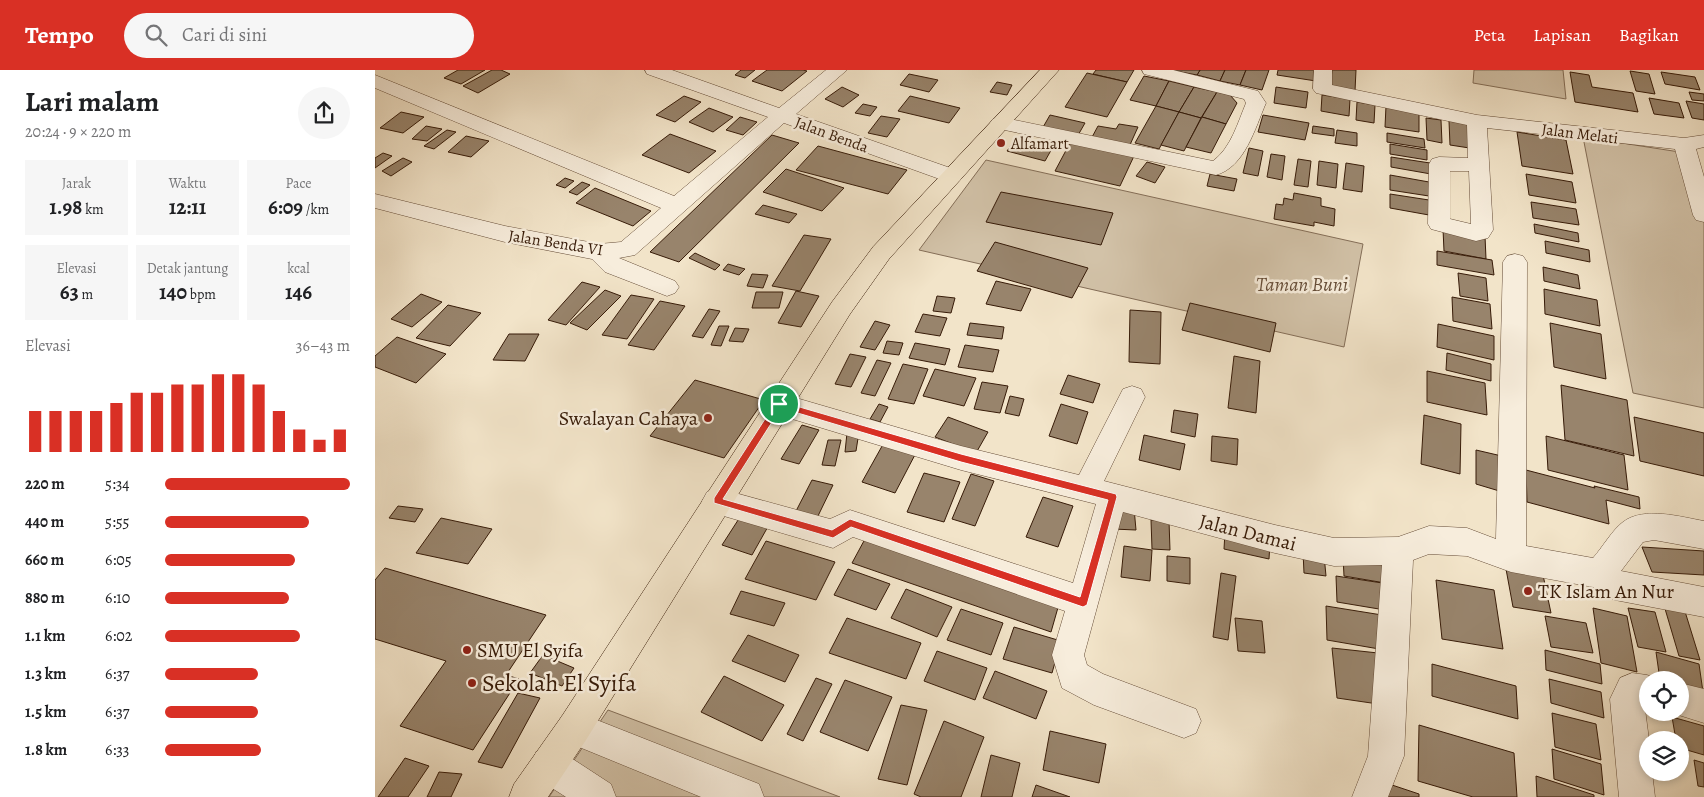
<!DOCTYPE html>
<html lang="id">
<head>
<meta charset="utf-8">
<style>
  body { margin:0; font-family:Alegreya,serif; background:#f6f6f6; color:#202124; height:100vh; display:flex; flex-direction:column; font-size:19px; white-space:nowrap }
  * { box-sizing:border-box; margin:0 }
  p { font-size:16px; color:#757577 }
  .icon { flex:none; width:28px; height:28px; fill:none; stroke:currentColor; stroke-width:2; stroke-linecap:round; stroke-linejoin:round }
  .map { position:relative; flex:1; overflow:hidden }
  .drawer { display:flex; flex-direction:column; background:#fff; width:375px }
  .drawer>* { flex:none }
  .controls { position:absolute; left:1264px; top:601px; display:grid; gap:10px }
  .controls a { display:grid; place-items:center; width:50px; height:50px; border-radius:50%; background:#fff; box-shadow:0 2px 8px #0003; font-size:25px }
  .pin { position:absolute; display:grid; place-items:center; width:42px; height:42px; color:#fff; margin:-21px; border:2px solid #fff; border-radius:50%; box-shadow:0 1px 5px #0007 }
  .round { display:grid; place-items:center; flex:none; width:52px; height:52px; border-radius:26px; background:#f6f6f6 }
  .headline { display:flex; align-items:center; justify-content:space-between; height:85px; padding:0 25px }
  h1 { font-size:28px; font-weight:700; line-height:38px }
  .figures { display:grid; grid-template-columns:repeat(3,1fr); gap:8px; height:85px; padding:5px 25px }
  .figures div { display:grid; align-content:center; border-radius:0px; background:#f6f6f6; text-align:center }
  .figures b { font-size:21px; font-weight:700 }
  .figures small { font-size:14px; font-weight:400 }
  .figures p { font-size:14px }
  .chart { height:140px; padding:10px 25px }
  .chart p { display:flex; justify-content:space-between }
  .chart svg { width:100%; height:90px; margin-top:5px; stroke:#d93025; stroke-width:6 }
  ul { padding:0 25px; list-style:none; font-size:16px }
  li { display:grid; grid-template-columns:80px 60px 1fr; align-items:center; height:38px }
  li i { height:12px; border-radius:6px; background:#d93025 }
  header { display:flex; align-items:center; gap:30px; box-sizing:border-box; height:70px; padding:0 25px; background:#d93025; color:#fff }
  header strong { font-size:24px }
  nav { display:flex; gap:28px; margin-inline-start:auto; font-size:18px }
  .search { width:350px; height:45px; background:#f6f6f6; display:flex; align-items:center; gap:12px; box-sizing:border-box; padding:0 18px; border-radius:28px; color:#757577; font-size:19px }
  main { display:flex; flex:1; min-height:0 }
  .map>svg:first-child { display:block }
  .green { fill:#d2c2a8; stroke:#846e58 }
  .building { fill:#98846c; stroke:#371b08 }
  .lines { fill:none; stroke-linecap:round; stroke-linejoin:round }
  .minor-casing { stroke:#664d38; stroke-width:1 }
  .major-casing { stroke:#371b08; stroke-width:1 }
  .minor { fill:#f7eddc; fill-rule:evenodd }
  .major { fill:#f2e4c9; fill-rule:evenodd }
  .route { fill:#d93025; stroke:#fff; fill-rule:evenodd }
  .poi-dot { fill:#8f2418; stroke:#f7eddc; stroke-width:2 }
  .labels { text-anchor:middle; stroke-width:5; stroke-linejoin:round; paint-order:stroke }
  .far-street-label { font-size:16px; fill:#371b08; stroke:#f7eddc }
  .far-poi-label { font-size:16px; fill:#371b08; stroke:#f7eddc; text-anchor:start }
  .park-label { font-size:20px; font-style:italic; fill:#664d38; stroke:#f7eddc }
  .poi-label { font-size:20px; fill:#371b08; stroke:#f7eddc; text-anchor:start }
  .street-label { font-size:20px; fill:#371b08; stroke:#f7eddc }
  .near-poi-label { font-size:24px; fill:#371b08; stroke:#f7eddc; text-anchor:start }
</style>
</head>
<body>
<header>
<strong>Tempo</strong>
<div class="search"><svg class="icon" aria-label="search" viewBox="0 0 24 24"><circle cx="10" cy="10" r="6"/><path d="M15 15l6 6"/></svg>Cari di sini</div>
<nav><a>Peta</a><a>Lapisan</a><a>Bagikan</a></nav>
</header>
<main>
<section class="drawer">
<div class="headline"><div><h1>Lari malam</h1><p>20:24 · 9 × 220 m</p></div><a class="round"><svg class="icon" aria-label="share" viewBox="0 0 24 24"><path d="M12 15V3M7 8l5-5 5 5M5 13v7h14v-7"/></svg></a></div>
<div class="figures">
<div><p>Jarak</p><b>1.98<small> km</small></b></div>
<div><p>Waktu</p><b>12:11</b></div>
<div><p>Pace</p><b>6:09<small> /km</small></b></div>
</div>
<div class="figures">
<div><p>Elevasi</p><b>63<small> m</small></b></div>
<div><p>Detak jantung</p><b>140<small> bpm</small></b></div>
<div><p>kcal</p><b>146</b></div>
</div>
<div class="chart"><p><span>Elevasi</span>36–43 m</p>
<svg viewBox="0 0 160 44" preserveAspectRatio="none"><path d="M5 44V24M15 44V24M25 44V24M35 44V24M45 44V20M55 44V15M65 44V15M75 44V11M85 44V11M95 44V6M105 44V6M115 44V11M125 44V24M135 44V33M145 44V38M155 44V33"/></svg>
</div>
<ul>
<li><b>220 m</b>5:34<i style="width:100%"></i></li>
<li><b>440 m</b>5:55<i style="width:78%"></i></li>
<li><b>660 m</b>6:05<i style="width:70%"></i></li>
<li><b>880 m</b>6:10<i style="width:67%"></i></li>
<li><b>1.1 km</b>6:02<i style="width:73%"></i></li>
<li><b>1.3 km</b>6:37<i style="width:50%"></i></li>
<li><b>1.5 km</b>6:37<i style="width:50%"></i></li>
<li><b>1.8 km</b>6:33<i style="width:52%"></i></li>
</ul>
</section>
<div class="map">
<svg width="1329" height="727" viewBox="0 0 1329 727">
  <rect width="100%" height="100%" fill="#f2e4c9"/>
  <filter id="stains"><feTurbulence type="fractalNoise" baseFrequency=".004" numOctaves="4"/><feColorMatrix values="0 0 0 0 .2 0 0 0 0 .09 0 0 0 0 .02 0 0 0 .5 -.17"/></filter>
  <radialGradient id="worn" r=".72"><stop offset=".6" stop-color="#630" stop-opacity="0"/><stop offset="1" stop-color="#630" stop-opacity=".3"/></radialGradient>
  <g class="green">
    <path d="M1099 0H1188L1191 29 1098 13Z"/>
    <path d="M1208 67 1311 83 1329 140V338L1258 323Z"/>
    <path d="M611 90 988 174 969 277 544 180Z"/>
    <path d="M233 640 465 727H174Z"/>
  </g>
  <g class="building">
    <path d="M83 0H110L86 14 69 8Z"/>
    <path d="M117 0H126L135 4 103 23 88 16Z"/>
    <path d="M366 0H380L370 8 360 5Z"/>
    <path d="M392 0H428L432 1 407 21 377 11Z"/>
    <path d="M721 0H759L752 12 718 4Z"/>
    <path d="M825 0H850L845 11 822 5Z"/>
    <path d="M825 0 822 5 800 1V0Z"/>
    <path d="M850 0H871L865 15 845 11Z"/>
    <path d="M871 0H894L887 20 865 15Z"/>
    <path d="M903 0H940L941 11 902 5Z"/>
    <path d="M957 0H981L980 21 955 18Z"/>
    <path d="M1255 1 1274 4 1280 24 1261 21Z"/>
    <path d="M1195 2 1214 5 1217 17 1258 23 1263 42 1200 32Z"/>
    <path d="M1286 2 1320 7 1325 20 1290 14Z"/>
    <path d="M712 3 752 12 732 47 690 37Z"/>
    <path d="M534 4 563 10 554 22 525 15Z"/>
    <path d="M769 6 794 11 781 36 755 30Z"/>
    <path d="M794 11 819 17 804 42 781 36Z"/>
    <path d="M622 12 637 15 632 25 615 22Z"/>
    <path d="M467 17 484 25 468 37 450 29Z"/>
    <path d="M819 17 842 22 826 48 804 42Z"/>
    <path d="M901 17 933 22 931 38 899 33Z"/>
    <path d="M842 22 855 25 862 33 851 54 827 47Z"/>
    <path d="M1314 22 1329 24V31L1317 30Z"/>
    <path d="M947 25 975 29 974 46 946 41Z"/>
    <path d="M309 26 326 32 300 52 281 45Z"/>
    <path d="M535 26 585 38 574 53 523 41Z"/>
    <path d="M1274 28 1304 33 1309 48 1279 44Z"/>
    <path d="M1311 31 1329 34V50L1317 48Z"/>
    <path d="M982 32 1000 35 999 53 981 50Z"/>
    <path d="M488 34 502 37 495 46 480 43Z"/>
    <path d="M781 36 804 42 784 79 760 73Z"/>
    <path d="M1011 36 1044 40V62L1010 57Z"/>
    <path d="M334 38 358 47 338 62 314 52Z"/>
    <path d="M26 42 49 47 28 63 5 58Z"/>
    <path d="M804 42 826 48 809 81 786 75Z"/>
    <path d="M675 45 710 53 702 67 667 59Z"/>
    <path d="M888 45 934 53 930 70 883 62Z"/>
    <path d="M506 46 525 49 512 67 493 63Z"/>
    <path d="M365 47 382 52 368 65 351 60Z"/>
    <path d="M827 47 851 54 836 83 811 77Z"/>
    <path d="M1051 48 1066 50 1067 73 1052 70Z"/>
    <path d="M1074 51 1098 55 1101 79 1075 75Z"/>
    <path d="M744 54 763 57 754 77 716 69 723 56 741 59Z"/>
    <path d="M51 56 67 59 52 71 37 69Z"/>
    <path d="M938 56 959 59V66L937 63Z"/>
    <path d="M72 60 81 62 59 79 49 76Z"/>
    <path d="M962 60 982 63V76L960 73Z"/>
    <path d="M1142 62 1191 70 1198 104 1147 96Z"/>
    <path d="M1012 63 1049 69 1050 78 1012 72Z"/>
    <path d="M295 64 341 81 314 103 267 85Z"/>
    <path d="M397 65 424 73 304 192 275 182Z"/>
    <path d="M91 66 114 71 96 87 73 82Z"/>
    <path d="M642 67 679 75 670 91 632 81Z"/>
    <path d="M696 71 759 86 745 116 680 101Z"/>
    <path d="M1015 74 1052 80V90L1015 84Z"/>
    <path d="M443 76 532 100 513 124 421 100Z"/>
    <path d="M874 78 888 81 883 106 868 103Z"/>
    <path d="M8 83 17 86 0 98V88Z"/>
    <path d="M896 84 910 86 907 110 892 107Z"/>
    <path d="M1016 87 1055 93 1056 104 1016 97Z"/>
    <path d="M28 88 37 92 16 106 7 101Z"/>
    <path d="M923 89 936 91 933 117 919 115Z"/>
    <path d="M944 91 963 94 961 118 942 115Z"/>
    <path d="M772 92 790 97 780 113 761 106Z"/>
    <path d="M971 93 989 96 987 122 968 119Z"/>
    <path d="M411 99 469 118 447 141 388 122Z"/>
    <path d="M835 104 862 109 859 121 832 116Z"/>
    <path d="M1151 104 1197 112 1201 133 1154 125Z"/>
    <path d="M1015 105 1054 112V126L1015 120Z"/>
    <path d="M190 108 199 111 190 118 181 115Z"/>
    <path d="M207 112 215 115 202 125 194 122Z"/>
    <path d="M220 118 276 141 258 156 201 133Z"/>
    <path d="M626 122 738 143 726 175 611 152Z"/>
    <path d="M919 123 946 128V136L960 139 959 156 939 152V156L899 149 901 134 908 135 909 128 918 130Z"/>
    <path d="M1015 124 1054 130V145L1015 138Z"/>
    <path d="M1156 132 1201 139 1204 155 1158 148Z"/>
    <path d="M388 135 422 144 414 153 380 144Z"/>
    <path d="M1159 154 1203 163 1204 172 1160 163Z"/>
    <path d="M1068 159 1110 166 1111 189 1069 181Z"/>
    <path d="M429 165 456 169 425 221 397 216Z"/>
    <path d="M1170 171 1214 180 1215 192 1171 183Z"/>
    <path d="M620 172 713 198 697 228 602 201Z"/>
    <path d="M1062 181 1117 190 1119 205 1062 195Z"/>
    <path d="M320 183 345 195 340 200 314 188Z"/>
    <path d="M353 194 370 199 364 205 348 200Z"/>
    <path d="M1168 197 1203 205 1205 219 1169 211Z"/>
    <path d="M1083 203 1111 208 1113 231 1085 226Z"/>
    <path d="M377 204 393 205 388 218 372 216Z"/>
    <path d="M621 211 656 219 646 241 611 234Z"/>
    <path d="M207 212 225 217 191 255 173 250Z"/>
    <path d="M1169 219 1222 230 1225 256 1170 244Z"/>
    <path d="M230 220 246 226 212 260 195 253Z"/>
    <path d="M421 221 444 226 426 257 403 253Z"/>
    <path d="M381 222H408L404 238H377Z"/>
    <path d="M46 224 67 232 37 257 16 249Z"/>
    <path d="M256 225 279 229 252 269 227 265Z"/>
    <path d="M562 226 580 228 576 243 558 241Z"/>
    <path d="M1077 227 1115 234 1117 259 1078 251Z"/>
    <path d="M285 231 310 236 279 280 253 275Z"/>
    <path d="M815 233 901 253 895 282 807 260Z"/>
    <path d="M73 235 106 243 75 276 41 268Z"/>
    <path d="M334 239 345 241 328 268 317 266Z"/>
    <path d="M755 240 786 242 785 294 754 292Z"/>
    <path d="M548 244 572 248 565 266 540 262Z"/>
    <path d="M500 251 515 255 500 280 485 277Z"/>
    <path d="M595 253 629 257 627 269 592 265Z"/>
    <path d="M1175 253 1226 264 1231 309 1179 297Z"/>
    <path d="M1063 254 1119 266V290L1062 277Z"/>
    <path d="M344 256H354L346 276 336 275Z"/>
    <path d="M360 258 374 259 368 272 354 271Z"/>
    <path d="M134 264H164L150 291 118 290Z"/>
    <path d="M22 267 71 284 41 313 0 297V286Z"/>
    <path d="M512 271 528 273 524 285 508 283Z"/>
    <path d="M540 273 575 279 570 295 534 288Z"/>
    <path d="M590 275 624 280 618 302 583 297Z"/>
    <path d="M1072 283 1116 294V311L1071 300Z"/>
    <path d="M475 284 491 287 476 317 460 314Z"/>
    <path d="M859 286 885 291 881 343 853 338Z"/>
    <path d="M502 290 516 293 500 326 486 323Z"/>
    <path d="M528 294 553 299 539 334 513 329Z"/>
    <path d="M560 299 601 308 589 336 548 326Z"/>
    <path d="M1052 301 1110 313 1112 345 1052 332Z"/>
    <path d="M693 305 725 314 718 333 685 324Z"/>
    <path d="M320 310 389 330 349 388 275 366Z"/>
    <path d="M607 312 633 316 625 343 599 339Z"/>
    <path d="M1186 315 1252 330 1259 386 1190 370Z"/>
    <path d="M635 326 649 329 644 346 630 343Z"/>
    <path d="M504 334 513 337 505 352 495 349Z"/>
    <path d="M686 334 713 342 702 374 674 366Z"/>
    <path d="M799 340 823 344 820 367 796 362Z"/>
    <path d="M1049 345 1086 354 1085 404 1046 394Z"/>
    <path d="M573 347 613 362 601 383 560 367Z"/>
    <path d="M1259 347 1329 363V406L1265 391Z"/>
    <path d="M427 355 444 360 424 394 406 389Z"/>
    <path d="M484 362 481 381 470 382 472 363Z"/>
    <path d="M769 365 810 374 805 400 764 390Z"/>
    <path d="M837 366 863 369 862 395 836 391Z"/>
    <path d="M1171 366 1249 385 1253 420 1173 400Z"/>
    <path d="M511 369 543 379 520 423 487 412Z"/>
    <path d="M453 370H466L460 396 447 395Z"/>
    <path d="M1101 380 1131 387V423L1101 414Z"/>
    <path d="M1151 400 1220 418 1219 416 1264 427 1265 439 1231 430 1234 454 1152 432Z"/>
    <path d="M549 403 585 412 569 452 532 442Z"/>
    <path d="M596 404 619 411 600 456 577 449Z"/>
    <path d="M437 410 458 415 442 448 420 443Z"/>
    <path d="M668 427 698 436 683 477 651 467Z"/>
    <path d="M23 436 48 439 40 452 14 448Z"/>
    <path d="M737 437 759 438 761 460 738 459Z"/>
    <path d="M367 444 395 453 377 485 347 475Z"/>
    <path d="M66 448 117 459 93 494 41 483Z"/>
    <path d="M776 450 794 451 795 480 777 479Z"/>
    <path d="M850 462 895 472 894 489 849 479Z"/>
    <path d="M490 469 684 534 676 562 477 493Z"/>
    <path d="M391 471 460 492 441 530 370 509Z"/>
    <path d="M749 476 777 480 775 511 746 507Z"/>
    <path d="M1267 477 1329 481V505L1277 502Z"/>
    <path d="M928 482 949 485 951 506 929 503Z"/>
    <path d="M792 486 815 488V514L792 511Z"/>
    <path d="M968 486 1014 493 1016 514 969 506Z"/>
    <path d="M10 498 171 545 131 605 144 609 98 680 25 656 71 591 0 569V510Z"/>
    <path d="M473 499 515 514 501 540 459 525Z"/>
    <path d="M1131 499 1168 505 1176 543 1138 537Z"/>
    <path d="M846 503 861 506 853 570 838 567Z"/>
    <path d="M961 506 1014 514 1016 541 962 532Z"/>
    <path d="M1061 510 1119 520 1128 579 1067 569Z"/>
    <path d="M531 519 577 537 562 567 516 548Z"/>
    <path d="M366 521 410 533 399 556 355 544Z"/>
    <path d="M1288 532 1308 535 1325 590 1304 586Z"/>
    <path d="M951 536 1007 545 1010 580 952 570Z"/>
    <path d="M1218 538 1252 546 1262 602 1226 593Z"/>
    <path d="M1253 538 1280 542 1291 582 1263 577Z"/>
    <path d="M586 539 628 553 616 585 572 570Z"/>
    <path d="M1170 546 1211 553 1218 583 1176 577Z"/>
    <path d="M472 548 546 573 531 609 454 583Z"/>
    <path d="M860 548 887 551 890 583 863 581Z"/>
    <path d="M639 557 686 571 677 603 628 589Z"/>
    <path d="M373 565 424 585 410 612 357 591Z"/>
    <path d="M957 578 1003 583 1010 635 962 628Z"/>
    <path d="M1170 580 1225 594 1227 614 1171 600Z"/>
    <path d="M562 581 612 598 600 630 549 611Z"/>
    <path d="M1281 582 1324 594 1329 629 1305 623V610H1285Z"/>
    <path d="M168 585 199 598 187 616 155 603Z"/>
    <path d="M1057 594 1141 616 1143 649 1057 626Z"/>
    <path d="M620 601 672 621 661 649 608 628Z"/>
    <path d="M349 606 409 635 387 671 326 642Z"/>
    <path d="M441 608 457 614 428 671 412 664Z"/>
    <path d="M1174 609 1226 622 1229 648 1176 633Z"/>
    <path d="M470 610 517 627 493 681 445 662Z"/>
    <path d="M143 623 165 628 127 698 103 692Z"/>
    <path d="M526 635 552 640 532 715 503 709Z"/>
    <path d="M1177 643 1221 654 1226 690 1180 677Z"/>
    <path d="M1297 647 1329 656V685L1305 678V670H1301Z"/>
    <path d="M569 651 609 667 586 727H546L539 724Z"/>
    <path d="M1044 655 1139 683 1142 727H1098L1043 711Z"/>
    <path d="M675 661 731 674 724 713 668 700Z"/>
    <path d="M1177 679 1226 694 1229 725 1179 709Z"/>
    <path d="M616 685 645 693 637 727H606Z"/>
    <path d="M30 688 54 696 33 727H3Z"/>
    <path d="M1319 690 1329 693V717L1323 716Z"/>
    <path d="M64 702 87 704 76 727H52Z"/>
    <path d="M1161 706 1219 725V727H1162Z"/>
    <path d="M1014 714 1044 724V727H1013Z"/>
    <path d="M661 715 695 727H657Z"/>
  </g>
  <g class="lines">
    <defs>
      <g id="minor">
        <path d="M270 0H297L404 38 451 0H472L421 44 584 101 588 106 584 111 577 113 570 111 409 53 260 185 244 188 300 211 304 217 300 223 292 226 230 202 217 189 130 172 0 138V124L130 156 224 174 246 172 286 138 0 18V5L299 126 393 47 272 4Z"/>
        <path d="M767 0H798L883 21 891 33C880 58 870 97 841 105L625 59 618 57 615 53 618 49 625 47 838 91C856 78 863 52 871 33L869 29 769 4Z"/>
        <path d="M939 0H957V15L1102 45 1309 68 1329 65V77L1321 79 1329 107V152L1321 150 1318 145 1300 79 1112 58 1118 160 1113 168 1101 171 1056 159 1053 154 1054 94 1057 89 1064 87 1093 88 1092 55 941 23 938 19ZM1075 101H1094L1096 154 1075 149Z"/>
        <path d="M1140 184 1148 186 1152 192 1151 476 1218 488C1227 478 1238 459 1248 452 1269 436 1306 447 1329 451V479L1279 470 1268 472 1246 501 1329 517V547L1240 530 1229 526 1218 517 1136 502 1092 486 1054 484 1038 490 1029 686 1013 727H977L993 686 1007 495 959 496 900 483 748 442 709 585 712 595 728 604 821 639 826 651 821 663 809 668 719 635 687 618 677 585 690 541 478 467 458 478 342 444 332 440 327 431 332 422 342 418 455 449 475 440 698 513 721 434 586 400 404 345 395 342 391 334 395 326 404 323 586 376 704 405 748 319 757 316 766 319 770 327 729 411 900 455 959 468 1023 467 1054 456 1092 458 1121 469 1128 192 1132 186Z"/>
        <path d="M1257 603 1272 605 1284 610H1272V639H1270L1274 670 1272 702H1277L1280 727H1244L1235 629 1245 608Z"/>
        <path d="M1305 613 1329 619V653L1294 642H1305Z"/>
        <path d="M199 641 384 714 389 727H326L187 670 182 658 187 646Z"/>
        <path d="M174 677 187 682 236 714 241 727H191L161 708 156 695 161 682Z"/>
      </g>
      <path id="major" d="M665 0H684L514 189 475 244 211 670 173 727H134L139 714 187 646 457 232 498 177Z"/>
    </defs>
    <use href="#minor" class="minor-casing"/>
    <use href="#major" class="major-casing"/>
    <use href="#minor" class="minor"/>
    <use href="#major" class="major"/>
  </g>
  <path class="route" d="M404 331 586 384 741 424 742 427 712 535 708 537 476 457 458 468 339 433V428L401 332ZM406 338 586 392 733 430 705 527 475 449 457 460 348 429Z"/>
  <g class="poi-dot">
    <circle cx="626" cy="73" r="5"/>
    <circle cx="333" cy="348" r="5"/>
    <circle cx="1153" cy="521" r="5"/>
    <circle cx="92" cy="580" r="5"/>
    <circle cx="97" cy="613" r="5"/>
  </g>
  <g class="labels">
    <g class="far-street-label">
      <text transform="translate(1205 63) rotate(7)" y="6">Jalan Melati</text>
      <text transform="translate(457 64) rotate(20)" y="6">Jalan Benda</text>
      <text transform="translate(181 172) rotate(9)" y="6">Jalan Benda VI</text>
    </g>
    <g class="far-poi-label">
      <text x="636" y="79">Alfamart</text>
    </g>
    <g class="park-label">
      <text x="927" y="221">Taman Buni</text>
    </g>
    <g class="poi-label">
      <text x="323" y="355" text-anchor="end">Swalayan Cahaya</text>
      <text x="1163" y="528">TK Islam An Nur</text>
      <text x="102" y="587">SMU El Syifa</text>
    </g>
    <g class="street-label">
      <text transform="translate(873 462) rotate(14)" y="7">Jalan Damai</text>
    </g>
    <g class="near-poi-label">
      <text x="107" y="621">Sekolah El Syifa</text>
    </g>
  </g>
  <rect width="100%" height="100%" filter="url(#stains)"/>
  <rect width="100%" height="100%" fill="url(#worn)"/>
</svg>
<div class="controls">
<a><svg class="icon" aria-label="locate" viewBox="0 0 24 24"><circle cx="12" cy="12" r="6"/><path d="M12 2v4M12 18v4M2 12h4M18 12h4"/></svg></a>
<a><svg class="icon" aria-label="layers" viewBox="0 0 24 24"><path d="M12 4l9 5-9 5-9-5zM3 14l9 5 9-5"/></svg></a>
</div>
<div class="pin" style="left:404px;top:334px;background:#1e9e55"><svg class="icon" aria-label="arrive" viewBox="0 0 24 24"><path d="M6 21V4h12l-3 4 3 4H6"/></svg></div>
</div>
</main>
</body>
</html>
